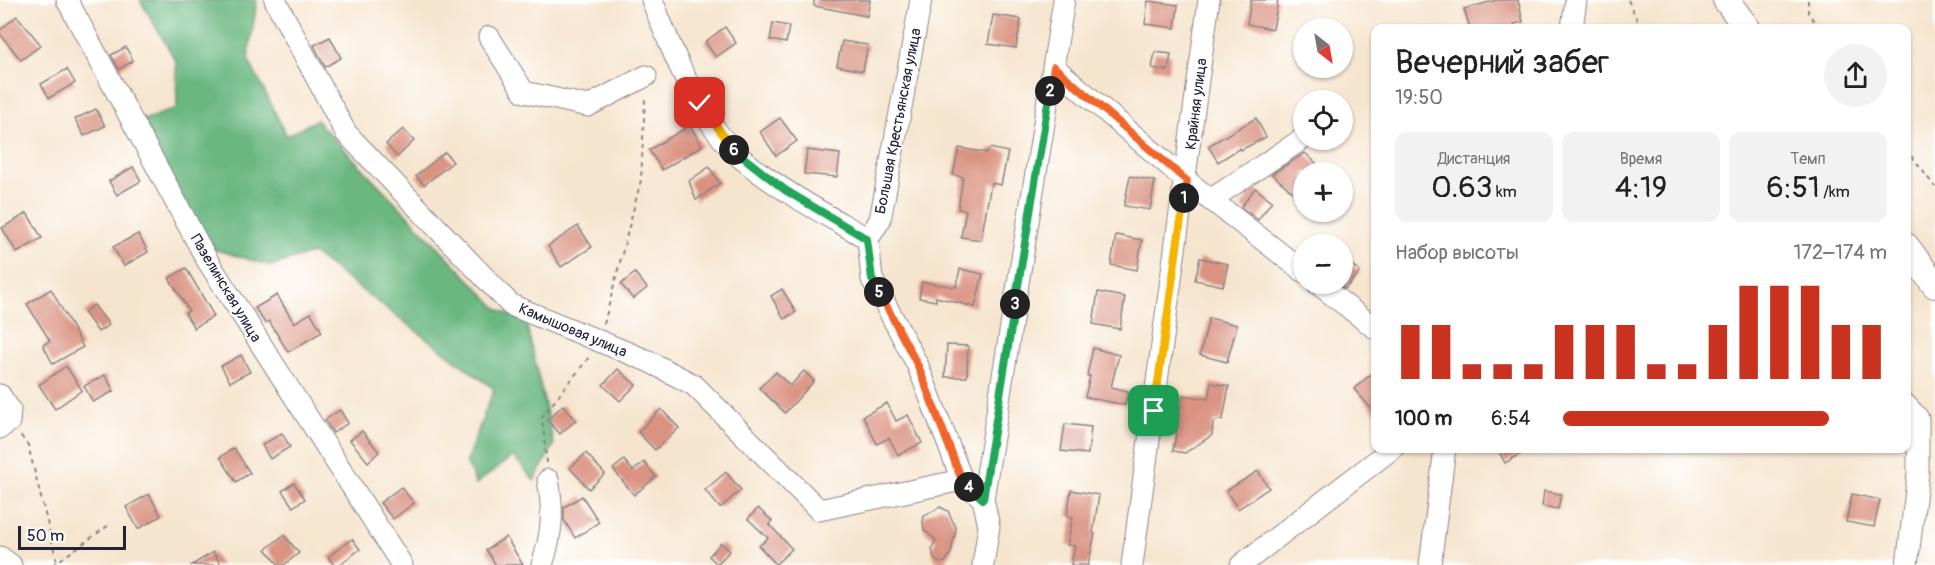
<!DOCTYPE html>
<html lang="ru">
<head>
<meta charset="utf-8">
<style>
  body { margin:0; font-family:Pangolin,sans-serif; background:#f2f2f2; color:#222; height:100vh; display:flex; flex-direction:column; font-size:22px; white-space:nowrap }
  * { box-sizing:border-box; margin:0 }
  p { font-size:20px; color:#767676 }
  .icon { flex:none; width:33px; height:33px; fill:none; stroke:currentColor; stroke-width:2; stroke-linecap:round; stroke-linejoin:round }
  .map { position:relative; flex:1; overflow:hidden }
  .drawer { position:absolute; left:1371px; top:24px; width:540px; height:429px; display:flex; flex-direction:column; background:#fff; border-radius:12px; box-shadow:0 2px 4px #0004 }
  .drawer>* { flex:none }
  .needle { width:39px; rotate:149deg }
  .controls { position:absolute; left:1293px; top:18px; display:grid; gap:12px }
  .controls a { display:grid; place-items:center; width:60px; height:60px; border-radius:50%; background:#fff; box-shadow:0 2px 4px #0004; font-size:30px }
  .scale { position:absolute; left:18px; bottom:15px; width:108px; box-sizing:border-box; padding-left:6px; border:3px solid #22223b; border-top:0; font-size:16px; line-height:21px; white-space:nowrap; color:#22223b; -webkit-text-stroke:4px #fff; paint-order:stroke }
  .pin { position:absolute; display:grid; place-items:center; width:51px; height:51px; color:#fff; margin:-26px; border-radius:12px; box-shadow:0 3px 9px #0006 }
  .km { position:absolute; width:30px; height:30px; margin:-15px; border-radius:50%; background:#222; color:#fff; font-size:16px; line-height:30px; text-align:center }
  .round { display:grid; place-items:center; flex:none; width:63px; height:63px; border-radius:32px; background:#f2f2f2 }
  .summary { display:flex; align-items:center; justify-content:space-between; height:102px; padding:0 24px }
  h1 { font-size:33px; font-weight:600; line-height:45px }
  .stats { display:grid; grid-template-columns:repeat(3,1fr); gap:9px; height:102px; padding:6px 24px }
  .stats div { display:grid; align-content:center; border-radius:12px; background:#f2f2f2; text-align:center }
  .stats b { font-size:30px; font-weight:600 }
  .stats small { font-size:16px; font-weight:400 }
  .stats p { font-size:16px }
  .chart { height:168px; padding:12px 24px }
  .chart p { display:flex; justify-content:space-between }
  .chart svg { width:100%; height:108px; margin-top:6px; stroke:#c8321e; stroke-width:6 }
  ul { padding:0 24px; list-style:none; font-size:20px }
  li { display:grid; grid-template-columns:96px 72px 1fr; align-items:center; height:45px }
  li i { height:15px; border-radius:8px; background:#c8321e }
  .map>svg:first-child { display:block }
  .forest { fill:#6bb780; stroke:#466c5e; stroke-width:1.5 }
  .building { fill:#da9281 }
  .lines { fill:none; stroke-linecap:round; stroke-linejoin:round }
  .minor-casing { stroke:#8c8484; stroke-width:23 }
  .major-casing { stroke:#8c8484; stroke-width:28 }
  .path { stroke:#8c8484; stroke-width:2; stroke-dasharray:4.5 4.5; stroke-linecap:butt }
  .minor { stroke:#fff; stroke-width:21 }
  .major { stroke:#fff; stroke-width:26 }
  .split-1-casing { stroke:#fff; stroke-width:12 }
  .split-2-casing { stroke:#fff; stroke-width:12 }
  .split-3-casing { stroke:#fff; stroke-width:12 }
  .split-4-casing { stroke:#fff; stroke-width:12 }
  .split-5-casing { stroke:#fff; stroke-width:12 }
  .split-6-casing { stroke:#fff; stroke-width:12 }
  .split-7-casing { stroke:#fff; stroke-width:12 }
  .split-1 { stroke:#f5b400; stroke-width:8 }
  .split-2 { stroke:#f0652b; stroke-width:8 }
  .split-3 { stroke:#22a559; stroke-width:8 }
  .split-4 { stroke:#22a559; stroke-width:8 }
  .split-5 { stroke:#f0652b; stroke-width:8 }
  .split-6 { stroke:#22a559; stroke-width:8 }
  .split-7 { stroke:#f5b400; stroke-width:8 }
  .labels { text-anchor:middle; stroke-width:4.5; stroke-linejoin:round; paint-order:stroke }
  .street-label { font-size:15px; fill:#22223b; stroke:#fff }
</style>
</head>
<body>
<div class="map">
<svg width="1935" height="565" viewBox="0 0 1935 565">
  <rect width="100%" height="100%" fill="#fff"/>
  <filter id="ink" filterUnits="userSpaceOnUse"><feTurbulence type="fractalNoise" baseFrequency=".0167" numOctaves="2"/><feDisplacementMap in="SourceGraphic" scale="12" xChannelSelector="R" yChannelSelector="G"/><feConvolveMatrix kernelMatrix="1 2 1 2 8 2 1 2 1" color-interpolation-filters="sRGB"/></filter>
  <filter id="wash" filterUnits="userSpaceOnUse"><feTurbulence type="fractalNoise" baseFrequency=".008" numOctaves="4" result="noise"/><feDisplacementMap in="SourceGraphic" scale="24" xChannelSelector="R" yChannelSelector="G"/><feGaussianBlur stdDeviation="1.35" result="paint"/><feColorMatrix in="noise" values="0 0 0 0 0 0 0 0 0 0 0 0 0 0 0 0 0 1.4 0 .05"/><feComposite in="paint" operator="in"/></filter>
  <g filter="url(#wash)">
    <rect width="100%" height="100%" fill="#f6e5ce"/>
    <path class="forest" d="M140 0H257L248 59 287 136 316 120 498 309 526 322 554 445 534 481 513 456 476 484 466 462 494 389 312 253 271 266 210 248 141 121 177 108 176 61Z"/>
    <g id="blocks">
      <g class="building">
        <path d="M814 0H870L867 16 814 6Z"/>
        <path d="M1251 0H1278L1273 29 1247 24Z"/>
        <path d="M1497 0H1518L1523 22 1514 24 1515 28H1470L1464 9Z"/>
        <path d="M1148 1 1178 5 1175 28 1145 24Z"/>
        <path d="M993 15 1021 19 1016 48 988 44Z"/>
        <path d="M17 16 41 45 21 60 0 34V30Z"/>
        <path d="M773 23 789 26 786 43 770 40Z"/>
        <path d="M725 27 736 43 716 57 705 42Z"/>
        <path d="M330 37 341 58 325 67 314 45Z"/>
        <path d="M842 41 868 45 863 71 837 66Z"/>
        <path d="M126 47 133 61 119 69 111 55Z"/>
        <path d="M1155 52 1171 54 1168 71 1152 68Z"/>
        <path d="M67 69 75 83 49 98 41 84Z"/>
        <path d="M96 109 105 126 84 136 75 119Z"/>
        <path d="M780 118 797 141 776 156 760 132Z"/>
        <path d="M1256 118 1266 137 1241 150 1240 148 1218 162 1208 146Z"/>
        <path d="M690 125 702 146 662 170 649 150Z"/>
        <path d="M403 129 414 141 397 157 386 144Z"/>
        <path d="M959 148 987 153 990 148 1008 152 1001 185 991 183 981 240 961 237 966 210 958 209 963 177 953 175Z"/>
        <path d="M807 150 840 154 837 177 804 174Z"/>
        <path d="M445 152 453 162 424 185 416 176Z"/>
        <path d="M1305 153 1326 172H1304V202L1272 174Z"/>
        <path d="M133 167 141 181 117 195 109 181Z"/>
        <path d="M709 167 720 183 696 200 689 181Z"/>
        <path d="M1130 176 1155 181 1150 210 1124 206Z"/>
        <path d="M1255 188 1272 201 1258 220 1241 207Z"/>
        <path d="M27 213 42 238 17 253 2 228Z"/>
        <path d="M578 226 592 247 561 267 548 246Z"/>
        <path d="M138 234 148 252 124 266 113 247Z"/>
        <path d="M1116 235 1142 240 1137 270 1111 265Z"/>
        <path d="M1342 256 1360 272 1345 289 1342 287Z"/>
        <path d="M1200 258 1228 264 1223 286 1195 280Z"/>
        <path d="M186 268 214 316 194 328 185 313 189 311 169 278Z"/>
        <path d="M960 269 983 274 975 307 936 297V301L919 298 922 282 956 287Z"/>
        <path d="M635 273 647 288 633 299 621 284Z"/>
        <path d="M51 289 83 347 53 364 43 345 50 341 27 304Z"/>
        <path d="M782 289 796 312 784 319 771 296Z"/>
        <path d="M1098 292 1125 297 1120 329 1093 324Z"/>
        <path d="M277 295 294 323 311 313 322 332 288 352 269 321 265 323 255 308Z"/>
        <path d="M94 305 109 325 98 332 84 312Z"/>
        <path d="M1209 318 1237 325 1227 362 1200 355Z"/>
        <path d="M947 345 968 346 967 377H945Z"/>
        <path d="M1093 348 1119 355 1111 387 1128 391 1125 405 1085 397 1090 376H1087Z"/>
        <path d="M241 355 250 372 230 382 221 366Z"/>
        <path d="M66 366 82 390 55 409 39 385Z"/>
        <path d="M618 369 636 385 620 401 603 385Z"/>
        <path d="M1376 370V414L1354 389Z"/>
        <path d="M804 371 814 381 785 413 759 388 776 372 790 386Z"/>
        <path d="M105 375 114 391 93 402 84 386Z"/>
        <path d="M1211 383 1229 386 1223 419 1213 422 1212 435 1185 453 1173 451 1183 395 1208 399Z"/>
        <path d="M887 403 896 421 908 415 922 443 898 455 889 438 877 444 863 416Z"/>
        <path d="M563 405 576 420 560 434 547 420Z"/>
        <path d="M661 409 679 428 655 450 638 432Z"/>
        <path d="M340 410 348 423 333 433 325 420Z"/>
        <path d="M1065 424 1091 427 1088 454 1061 451Z"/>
        <path d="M362 431 379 452 368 462 350 440Z"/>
        <path d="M282 433 290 447 270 459 262 445Z"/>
        <path d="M234 448 250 473 236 482 220 457Z"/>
        <path d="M1497 448H1531L1505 463Z"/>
        <path d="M586 453 605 474 589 489 570 468Z"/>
        <path d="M624 460 633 471 644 462 656 477 634 495 613 469Z"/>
        <path d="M1258 471 1269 488 1238 509 1226 491Z"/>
        <path d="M726 472 741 490 720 508 705 490Z"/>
        <path d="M294 483 305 499 293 507 282 491Z"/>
        <path d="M401 487 414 503 393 519 380 503Z"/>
        <path d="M1071 490 1099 495 1093 533 1095 534 1088 565H1071L1075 546 1067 545 1073 517 1067 516Z"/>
        <path d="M1544 491 1561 494 1558 509 1542 506Z"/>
        <path d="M149 494 161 516 138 529 126 507Z"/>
        <path d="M1852 494 1880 500 1874 527 1846 522Z"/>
        <path d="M582 496 599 522 575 538 564 520V507Z"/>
        <path d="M940 507 948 511 956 528 951 553 945 562 940 563 934 559 932 548 936 540 924 530 923 522 924 516Z"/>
        <path d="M758 508 772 521 769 524 792 549 776 564 759 546 768 538 748 519Z"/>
        <path d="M284 535 299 553 284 565H279L266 549Z"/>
        <path d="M506 537 523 565H496L486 550Z"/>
        <path d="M352 539 360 549 339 565H334L328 557Z"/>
        <path d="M721 543 730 551 717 564 709 556Z"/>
        <path d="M213 552 221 565H192Z"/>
      </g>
    </g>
  </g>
  <g filter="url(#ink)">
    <use href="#blocks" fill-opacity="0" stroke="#8c8484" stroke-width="1.5"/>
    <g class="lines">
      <defs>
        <g id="minor">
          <path d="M67 0 207 260 402 565"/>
          <path d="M275 0 346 133 511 305 648 361 694 385 819 510 962 480"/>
          <path d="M652 0C671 49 701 124 741 158 779 190 825 214 868 239L872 279 918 366 962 480 983 499"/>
          <path d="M1572 28 1576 0"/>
          <path d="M489 37 524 92 588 106 646 76"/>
          <path d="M1054 67 1187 181 1304 272"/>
          <path d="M1210 200 1304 138"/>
          <path d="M868 239 880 220 921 0"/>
          <path d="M1318 284 1376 329"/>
          <path d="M0 395 10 410 9 422 0 428"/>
          <path d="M1906 405 1918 418V474L1907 565"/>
          <path d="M0 557 11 565"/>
          <path d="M542 565C552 535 554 511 548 480"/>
          <path d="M983 565 989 526 983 499 1064 0"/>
          <path d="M1132 565 1209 0"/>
          <path d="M1241 565 1393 448"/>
          <path d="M1430 565 1445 448"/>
        </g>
        <g id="major">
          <path d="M1726 0 1747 28"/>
          <path d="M1906 246 1935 285"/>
        </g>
      </defs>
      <use href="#minor" class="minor-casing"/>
      <use href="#major" class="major-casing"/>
      <g class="path">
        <path d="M1628 0 1641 28"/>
        <path d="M1808 0V13L1819 28"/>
        <path d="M1906 149 1935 187"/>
        <path d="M604 324 641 180 645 98"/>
        <path d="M21 436 28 445 57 562"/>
        <path d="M547 463 542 417 590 356"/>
        <path d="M53 565 109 525"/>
      </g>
      <use href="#minor" class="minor"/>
      <use href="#major" class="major"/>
    </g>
  </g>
  <g class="lines" filter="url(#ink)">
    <defs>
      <path id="split-1" d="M1154 411 1184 198"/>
      <path id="split-2" d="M1050 91 1054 67 1187 181 1184 198"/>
      <path id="split-3" d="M1015 304 1050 91"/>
      <path id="split-4" d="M969 487 983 499 1015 304"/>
      <path id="split-5" d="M879 292 918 366 962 480 969 487"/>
      <path id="split-6" d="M734 150 785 190 867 239 872 279 879 292"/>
      <path id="split-7" d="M700 103 734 150"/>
    </defs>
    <use href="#split-1" class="split-1-casing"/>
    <use href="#split-2" class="split-2-casing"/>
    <use href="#split-3" class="split-3-casing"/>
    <use href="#split-4" class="split-4-casing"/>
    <use href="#split-5" class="split-5-casing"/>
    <use href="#split-6" class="split-6-casing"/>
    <use href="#split-7" class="split-7-casing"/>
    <use href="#split-1" class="split-1"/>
    <use href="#split-2" class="split-2"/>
    <use href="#split-3" class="split-3"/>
    <use href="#split-4" class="split-4"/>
    <use href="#split-5" class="split-5"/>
    <use href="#split-6" class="split-6"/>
    <use href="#split-7" class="split-7"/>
  </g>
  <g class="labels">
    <g class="street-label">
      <text transform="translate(1196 104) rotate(-83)" y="5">Крайняя улица</text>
      <text transform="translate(898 121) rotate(-79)" y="5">Большая Крестьянская улица</text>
      <text transform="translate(226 288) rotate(59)" y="5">Пазелинская улица</text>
      <text transform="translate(573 330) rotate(23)" y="5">Камышовая улица</text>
    </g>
  </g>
</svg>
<div class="controls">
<a><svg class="needle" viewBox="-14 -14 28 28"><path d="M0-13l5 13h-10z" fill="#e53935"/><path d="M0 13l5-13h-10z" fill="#767676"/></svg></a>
<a><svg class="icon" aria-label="locate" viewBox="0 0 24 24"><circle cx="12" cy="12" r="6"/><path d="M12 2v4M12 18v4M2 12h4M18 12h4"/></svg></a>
<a>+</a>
<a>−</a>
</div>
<div class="scale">50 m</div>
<div class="pin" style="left:1154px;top:411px;background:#1e9e55"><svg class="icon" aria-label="arrive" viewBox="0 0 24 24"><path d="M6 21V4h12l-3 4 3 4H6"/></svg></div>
<div class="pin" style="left:700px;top:103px;background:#d93025"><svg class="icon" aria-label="check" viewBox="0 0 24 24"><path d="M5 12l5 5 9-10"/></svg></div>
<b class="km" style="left:1184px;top:198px">1</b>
<b class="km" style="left:1050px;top:91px">2</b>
<b class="km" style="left:1015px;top:304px">3</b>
<b class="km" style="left:969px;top:487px">4</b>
<b class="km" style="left:879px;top:292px">5</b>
<b class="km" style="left:734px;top:150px">6</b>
<section class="drawer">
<div class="summary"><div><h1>Вечерний забег</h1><p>19:50</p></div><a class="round"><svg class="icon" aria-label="share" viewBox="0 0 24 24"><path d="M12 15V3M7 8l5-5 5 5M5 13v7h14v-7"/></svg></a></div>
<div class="stats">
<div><p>Дистанция</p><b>0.63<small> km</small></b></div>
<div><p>Время</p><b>4:19</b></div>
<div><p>Темп</p><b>6:51<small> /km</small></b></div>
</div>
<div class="chart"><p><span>Набор высоты</span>172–174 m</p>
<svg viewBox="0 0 160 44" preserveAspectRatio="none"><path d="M5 44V22M15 44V22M25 44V38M35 44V38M45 44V38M55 44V22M65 44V22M75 44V22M85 44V38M95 44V38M105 44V22M115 44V6M125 44V6M135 44V6M145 44V22M155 44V22"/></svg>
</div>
<ul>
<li><b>100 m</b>6:54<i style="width:82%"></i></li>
</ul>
</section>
</div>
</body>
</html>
